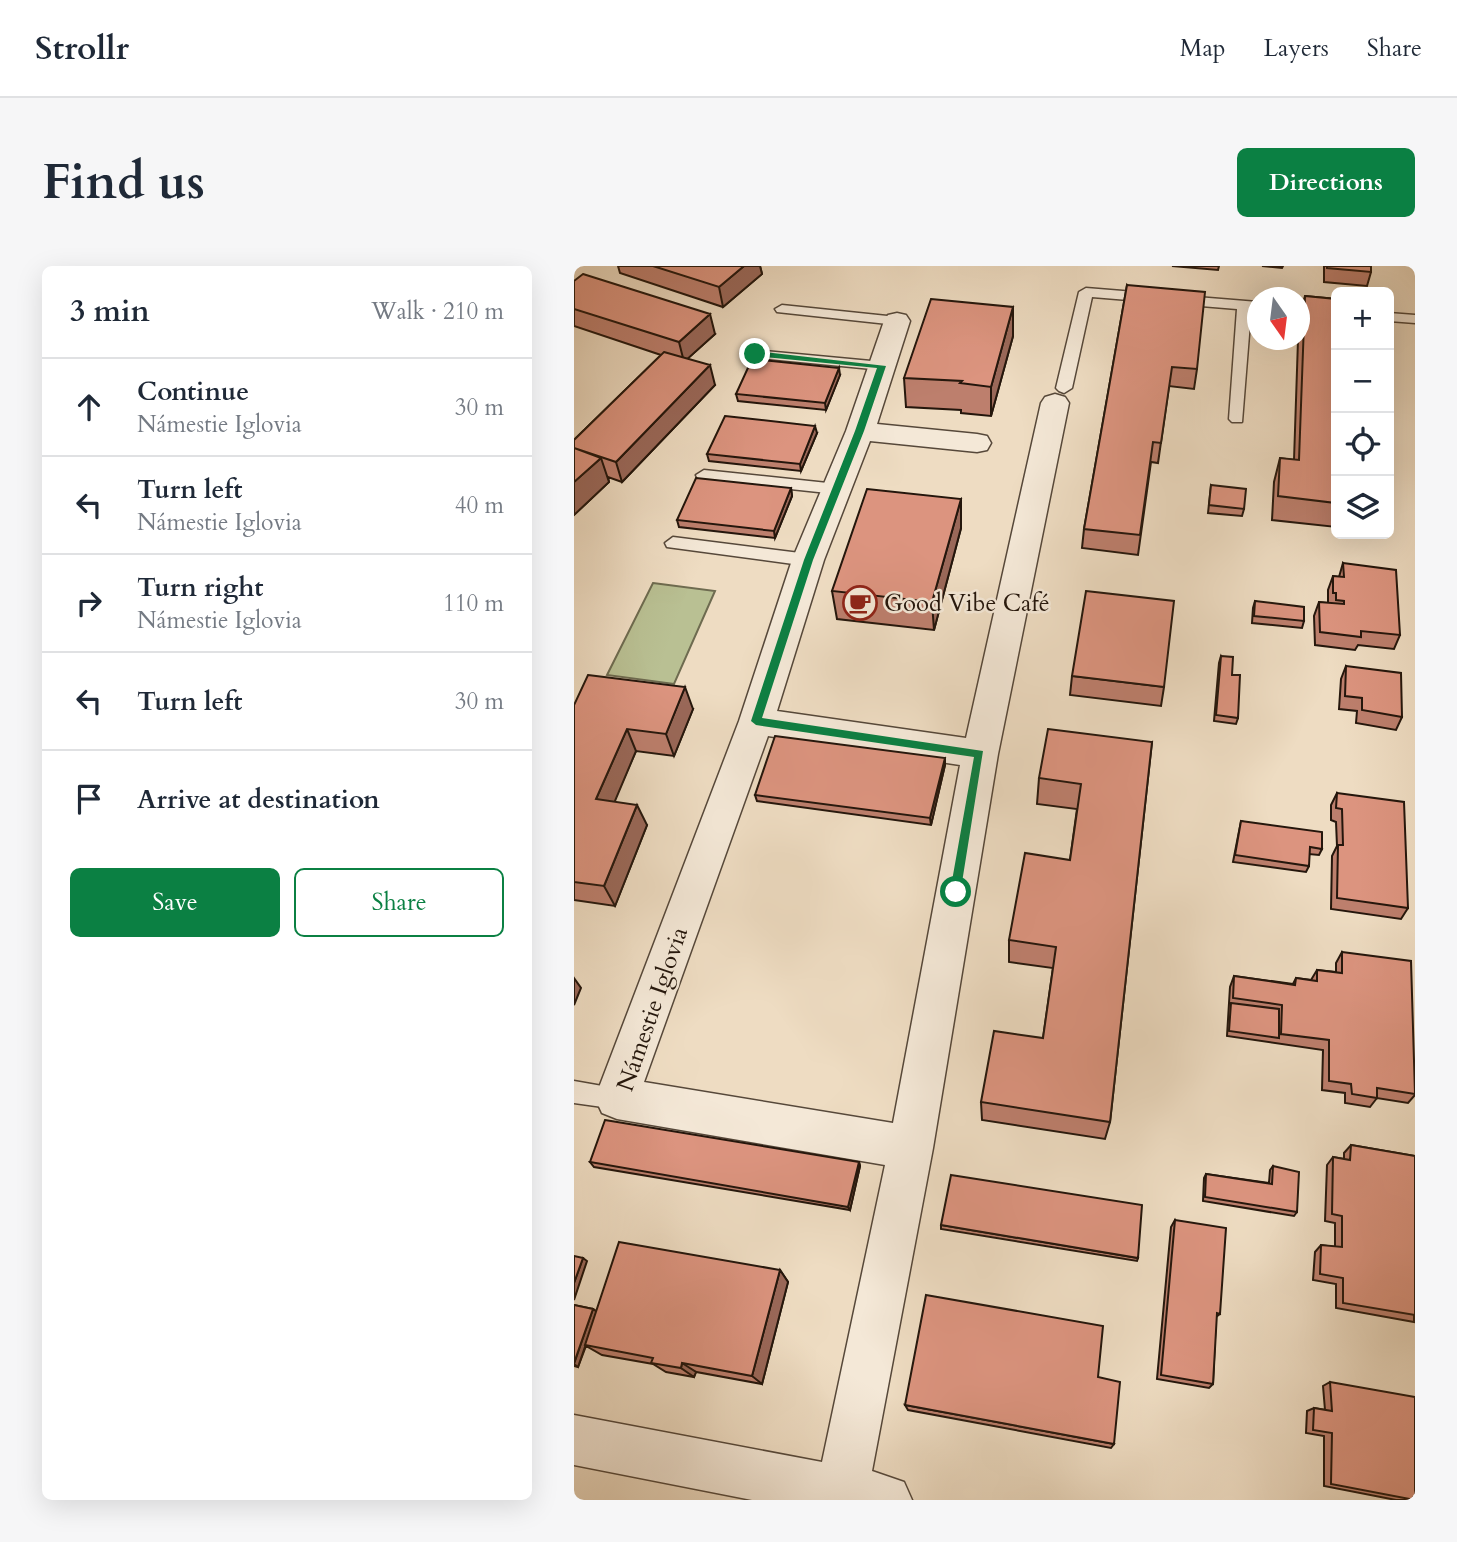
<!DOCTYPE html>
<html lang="en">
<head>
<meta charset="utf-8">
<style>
  :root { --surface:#fff; --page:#f6f6f7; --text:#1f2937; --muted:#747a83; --line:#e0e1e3; --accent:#0b8043 }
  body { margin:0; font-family:Cardo,serif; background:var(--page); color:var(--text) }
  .controls { position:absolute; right:21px; top:21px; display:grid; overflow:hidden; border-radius:10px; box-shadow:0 7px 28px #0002 }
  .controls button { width:63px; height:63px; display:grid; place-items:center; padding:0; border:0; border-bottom:2px solid var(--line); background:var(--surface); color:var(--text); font:35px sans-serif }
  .compass { position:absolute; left:673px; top:21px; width:63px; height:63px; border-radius:50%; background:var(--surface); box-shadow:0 7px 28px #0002; rotate:166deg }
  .stop { position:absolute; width:21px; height:21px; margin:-16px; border:5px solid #0b8043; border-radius:50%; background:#fff }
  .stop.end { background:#0b8043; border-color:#fff; box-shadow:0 2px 7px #0008 }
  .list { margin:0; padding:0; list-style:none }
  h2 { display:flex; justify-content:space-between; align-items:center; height:91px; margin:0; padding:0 28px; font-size:30px }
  h2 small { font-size:23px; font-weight:400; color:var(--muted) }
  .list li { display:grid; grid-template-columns:46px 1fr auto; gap:21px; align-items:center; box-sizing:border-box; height:98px; padding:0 28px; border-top:2px solid var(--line) }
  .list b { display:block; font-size:26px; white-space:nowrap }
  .list p { margin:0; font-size:23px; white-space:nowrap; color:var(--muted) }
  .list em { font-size:23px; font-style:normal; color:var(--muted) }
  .actions { display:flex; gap:14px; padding:21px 28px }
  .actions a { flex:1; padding:16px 0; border:2px solid var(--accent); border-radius:10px; text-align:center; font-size:24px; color:var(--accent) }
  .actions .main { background:var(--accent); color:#fff }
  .icon { flex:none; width:38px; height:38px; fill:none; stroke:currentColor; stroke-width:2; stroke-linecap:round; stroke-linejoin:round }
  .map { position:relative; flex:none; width:841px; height:1234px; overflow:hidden; border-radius:10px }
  header { display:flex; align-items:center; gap:42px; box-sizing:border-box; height:98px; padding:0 35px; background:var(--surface); border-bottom:2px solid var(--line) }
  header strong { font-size:33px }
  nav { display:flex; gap:38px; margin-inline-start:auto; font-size:24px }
  .intro { display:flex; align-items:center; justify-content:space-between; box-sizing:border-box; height:168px; padding:0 42px }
  h1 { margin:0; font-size:49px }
  .button { padding:18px 32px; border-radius:10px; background:var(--accent); color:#fff; font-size:24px; font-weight:700 }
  main { display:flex; gap:42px; padding:0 42px }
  aside { flex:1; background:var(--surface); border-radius:10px; box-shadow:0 7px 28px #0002 }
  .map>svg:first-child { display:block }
  .green { fill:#b9c093; stroke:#6e6b50; stroke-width:2 }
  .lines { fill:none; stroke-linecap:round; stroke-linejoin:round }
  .service-casing { stroke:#56483a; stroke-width:3 }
  .minor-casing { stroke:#56483a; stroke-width:3 }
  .service { fill:#f4e8d7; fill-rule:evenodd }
  .minor { fill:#f4e8d7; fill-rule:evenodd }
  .wall { fill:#bd7f6d; stroke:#24160c; stroke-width:2 }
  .shaded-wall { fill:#9a6859; stroke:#24160c; stroke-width:2 }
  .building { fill:#dc947f; stroke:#24160c; stroke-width:2 }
  .route { fill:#0b8043 }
  .labels { text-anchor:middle; stroke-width:5; stroke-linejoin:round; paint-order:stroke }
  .poi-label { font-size:24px; fill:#24160c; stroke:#f4e8d7; text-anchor:start }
  .street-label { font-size:24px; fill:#24160c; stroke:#f4e8d7 }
</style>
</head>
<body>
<header>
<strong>Strollr</strong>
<nav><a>Map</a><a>Layers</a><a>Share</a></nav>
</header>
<div class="intro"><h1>Find us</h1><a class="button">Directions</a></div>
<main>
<aside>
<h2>3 min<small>Walk · 210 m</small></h2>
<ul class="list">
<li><svg class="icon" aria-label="ahead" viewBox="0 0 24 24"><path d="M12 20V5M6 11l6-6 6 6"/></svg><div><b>Continue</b><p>Námestie Iglovia</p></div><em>30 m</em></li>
<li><svg class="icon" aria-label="left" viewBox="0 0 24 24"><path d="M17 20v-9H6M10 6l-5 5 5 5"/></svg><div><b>Turn left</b><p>Námestie Iglovia</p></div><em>40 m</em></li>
<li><svg class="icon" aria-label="right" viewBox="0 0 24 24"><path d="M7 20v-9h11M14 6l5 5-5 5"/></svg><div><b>Turn right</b><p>Námestie Iglovia</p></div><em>110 m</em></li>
<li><svg class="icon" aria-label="left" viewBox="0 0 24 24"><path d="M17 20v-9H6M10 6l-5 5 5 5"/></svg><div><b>Turn left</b></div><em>30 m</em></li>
<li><svg class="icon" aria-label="arrive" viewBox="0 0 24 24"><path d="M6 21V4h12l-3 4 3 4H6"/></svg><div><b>Arrive at destination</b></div></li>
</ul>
<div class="actions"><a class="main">Save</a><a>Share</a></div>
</aside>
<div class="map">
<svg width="841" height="1234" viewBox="0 0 841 1234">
  <rect width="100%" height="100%" fill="#eedcc2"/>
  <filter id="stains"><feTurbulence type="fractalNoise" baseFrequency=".00286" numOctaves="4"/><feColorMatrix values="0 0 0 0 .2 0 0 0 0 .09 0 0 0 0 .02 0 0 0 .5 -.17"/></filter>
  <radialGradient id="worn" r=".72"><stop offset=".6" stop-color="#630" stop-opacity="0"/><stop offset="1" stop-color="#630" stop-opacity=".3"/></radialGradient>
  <path class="green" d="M79 317 141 325 100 418 33 409Z"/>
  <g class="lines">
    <g class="service-casing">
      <path id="service" d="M512 22 684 36V44H677L668 156H658L655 153 663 43 518 31 498 122 490 127 485 125 482 122 505 26Z
        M208 39 323 51 330 55 323 59 203 46 201 43Z
        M726 39 762 42V50L726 47Z
        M815 47 841 49V57L815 55Z
        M181 84 308 96 315 100 308 104 176 91 174 88Z
        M130 204 263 218 271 223 263 228 124 213 122 209Z
        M99 271 234 288 243 294 234 300 93 281 91 277Z
        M0 815 51 824 55 832 51 840 43 843 0 837Z"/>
    </g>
    <g class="minor-casing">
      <path id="minor" d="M323 47 332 49 336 55 303 158 403 168 413 170 417 177 413 184 403 186 296 175 250 294 203 445 392 472 467 137 471 131 481 128 491 131 495 137 424 488 359 882 298 1205 330 1216 338 1234H178L0 1199V1149L248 1196 311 899 43 853 28 847 21 832 165 455 218 294 272 165 310 55 314 49ZM194 470 386 499 319 857 70 816Z"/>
    </g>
    <use href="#service" class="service"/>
    <use href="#minor" class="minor"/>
  </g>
  <path class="wall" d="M44 0H186L188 8 149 41 46 7Z
    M598 0H645L644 4Z
    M688 0H709L708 2Z
    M750 0H797V6L793 20 750 16Z
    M0 15 141 68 113 93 141 119 48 216 34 211 35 216 0 249V174L87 89 0 60Z
    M553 19 623 103 620 123 595 120 584 197 577 196 564 289 508 282 510 263Z
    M731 30 762 33V261L698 254 700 216 706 192 720 194 724 74H725V52Z
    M439 41V70L417 150 387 147V144L332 141 330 112Z
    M266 109 252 144 164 135 162 128Z
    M243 167 227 205 135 195 133 188Z
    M637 219 670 243 668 250 634 247Z
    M217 222 218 230 201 272 105 261 103 254Z
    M387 233V262L360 364 263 353 258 325Z
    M769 297 826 369 820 383 784 379 781 384 741 379 740 350 745 336 754 337V324L759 310 765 311Z
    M681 335 730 355 728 362 678 357 679 342Z
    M647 390 658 409 664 452 662 458 640 455 645 397Z
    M772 400 828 451 822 464 782 457 783 445 765 443 767 413Z
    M498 410 590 421 587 440 496 429Z
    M0 439 119 443 100 490 62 485 40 535 73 559 41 640 0 634Z
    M578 476 536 856 531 873 408 854 407 836 469 772 479 702 435 696V674L496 594 503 543 463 538 465 512Z
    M371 492V499L357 559 183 535 181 529Z
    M763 527 834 642 827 653 757 643 758 590 763 580 762 556 757 554V539Z
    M667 555 748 583 745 589 735 588V600L732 606 659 596Z
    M768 686 841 806V829L834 837 803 832 796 841 771 837V827L748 824 749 784 653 770 656 721 660 710 719 718 722 712 737 714 743 704 762 706V697Z
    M777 879 841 890 840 1056 762 1042V1018L739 1014 741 986 747 979 761 981V957L751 955 753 899 759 891 770 893V887Z
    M16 896H285L286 900 276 944 20 901Z
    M699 900 723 946 720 950 629 935 630 912 632 908 695 917 696 904Z
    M601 954 646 1048 642 1051 639 1118 635 1122 583 1113 597 961Z
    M367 959 564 992 563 995 367 963Z
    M206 1004 214 1016 188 1118 122 1106 120 1111 92 1106 79 1098 28 1089 12 1080 4 1101 0 1100V1039L19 1043 22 1045Z
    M756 1116 841 1234H822L750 1220V1170L732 1167 733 1145 740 1142 751 1144 749 1120Z
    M331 1139 540 1178 537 1182 334 1144Z"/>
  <path class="shaded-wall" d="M170 0H186L188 8 149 41 145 21Z
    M439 41V70L417 150V121Z
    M136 48 141 68 110 96 105 76Z
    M136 99 141 119 48 216 42 196Z
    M265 102 266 109 252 144 251 137Z
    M241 160 243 167 227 205 226 198Z
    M27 192 35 216 0 249V216Z
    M217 222 218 230 201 272 200 265Z
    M387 233V262L360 364 358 336Z
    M111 421 119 443 100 490 92 468Z
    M53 463 62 485 33 554 22 533Z
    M371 492V499L357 559 356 552Z
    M63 539 73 559 41 640 30 620Z
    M0 712 7 722 0 739Z
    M285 896 286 900 276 944 274 941Z
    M9 992 13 995 0 1034V1017Z
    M206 1004 214 1016 188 1118 178 1110Z
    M19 1043 23 1046 4 1101 0 1098Z
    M108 1097 122 1106 120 1111 107 1102Z"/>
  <path class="building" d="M79 0H170L145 21Z
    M753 0H797V6L753 2Z
    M9 8 136 48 105 76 0 43V15Z
    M553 19 631 26 623 103 598 101 587 177 579 176 566 269 510 263Z
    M731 30 762 33V237L704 230 706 192 725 194Z
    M357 33 439 41 417 121 386 117 388 115 330 112Z
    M90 86 136 99 42 196 0 182V174Z
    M178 93 265 102 251 137 162 128Z
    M151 150 241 160 226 198 133 188Z
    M0 182 27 192 0 216Z
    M122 212 217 222 200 265 103 254Z
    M637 219 672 223 670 243 635 239Z
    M293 223 387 233 358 336 258 325Z
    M769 297 822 304 826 369 787 365V371L746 366 745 336 770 338V335L762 334V327H759V310L770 311Z
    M512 325 600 335 590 421 498 410Z
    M681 335 730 341V355L680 350Z
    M647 390 659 391 658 409H666L664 452 642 449Z
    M772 400 827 407 828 451 788 444V432L771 430Z
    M14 409 111 421 92 468 53 463 22 533 63 539 30 620 0 616V439Z
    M474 463 578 476 536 856 407 836 420 765 469 772 482 681 435 674 451 587 496 594 507 518 465 512Z
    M201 470 371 492 356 552 181 529Z
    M763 527 830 536 834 642 763 632 764 579H769L768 543 762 542Z
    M667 555 748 566V583L736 581 735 600 661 589Z
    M768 686 837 695 841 828 803 822V832L778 828 777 818 755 815V774L707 768 708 739 659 732 660 710 721 719 722 712 743 715V704L768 707Z
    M657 737 705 743V772L655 765Z
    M31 854 285 896 274 941 16 896Z
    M777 879 841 890V1049L769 1037V1012L746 1008 747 979 768 981V950L758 948 759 891 776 894Z
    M699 900 725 906 723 946 631 931 632 908 698 918Z
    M377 909 568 939 564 992 367 959Z
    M601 954 652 962 646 1048 643 1047 639 1118 587 1109Z
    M45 976 206 1004 178 1110 108 1097 107 1102 77 1097 79 1092 11 1079Z
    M0 990 9 992 0 1017Z
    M352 1029 529 1060 524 1111 546 1116 540 1178 331 1139Z
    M0 1039 19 1043 0 1097Z
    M756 1116 841 1131V1234L757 1218 758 1167 739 1164 740 1142 758 1145Z"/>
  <path class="route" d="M181 85 312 100 290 165 239 294 188 452 409 485 386 629 382 630 376 626 400 491 182 459 177 455 230 294 281 165 303 102 179 90Z"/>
  <defs>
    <g id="cafe-ring" transform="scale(1.75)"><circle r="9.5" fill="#f4e8d7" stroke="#8f2418" stroke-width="1.5"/><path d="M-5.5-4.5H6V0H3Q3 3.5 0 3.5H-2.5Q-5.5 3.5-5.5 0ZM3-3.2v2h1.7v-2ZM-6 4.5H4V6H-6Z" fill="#8f2418"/></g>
  </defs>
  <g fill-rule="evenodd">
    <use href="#cafe-ring" x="286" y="337"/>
  </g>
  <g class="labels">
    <g class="poi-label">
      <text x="310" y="345">Good Vibe Café</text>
    </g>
    <g class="street-label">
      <text transform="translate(78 743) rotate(-71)" y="8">Námestie Iglovia</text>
    </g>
  </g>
  <rect width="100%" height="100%" filter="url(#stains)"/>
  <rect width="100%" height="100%" fill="url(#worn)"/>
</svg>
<div class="controls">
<button>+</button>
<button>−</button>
<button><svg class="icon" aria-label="locate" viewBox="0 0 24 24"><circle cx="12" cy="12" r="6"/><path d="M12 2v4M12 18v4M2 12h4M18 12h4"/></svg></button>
<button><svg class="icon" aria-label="layers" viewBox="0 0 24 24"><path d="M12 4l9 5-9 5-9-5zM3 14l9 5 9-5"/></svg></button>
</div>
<svg class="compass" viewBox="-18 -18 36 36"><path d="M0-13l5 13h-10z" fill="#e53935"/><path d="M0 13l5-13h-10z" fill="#747a83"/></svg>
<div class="stop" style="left:382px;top:626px"></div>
<div class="stop end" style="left:181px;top:88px"></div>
</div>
</main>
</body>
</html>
